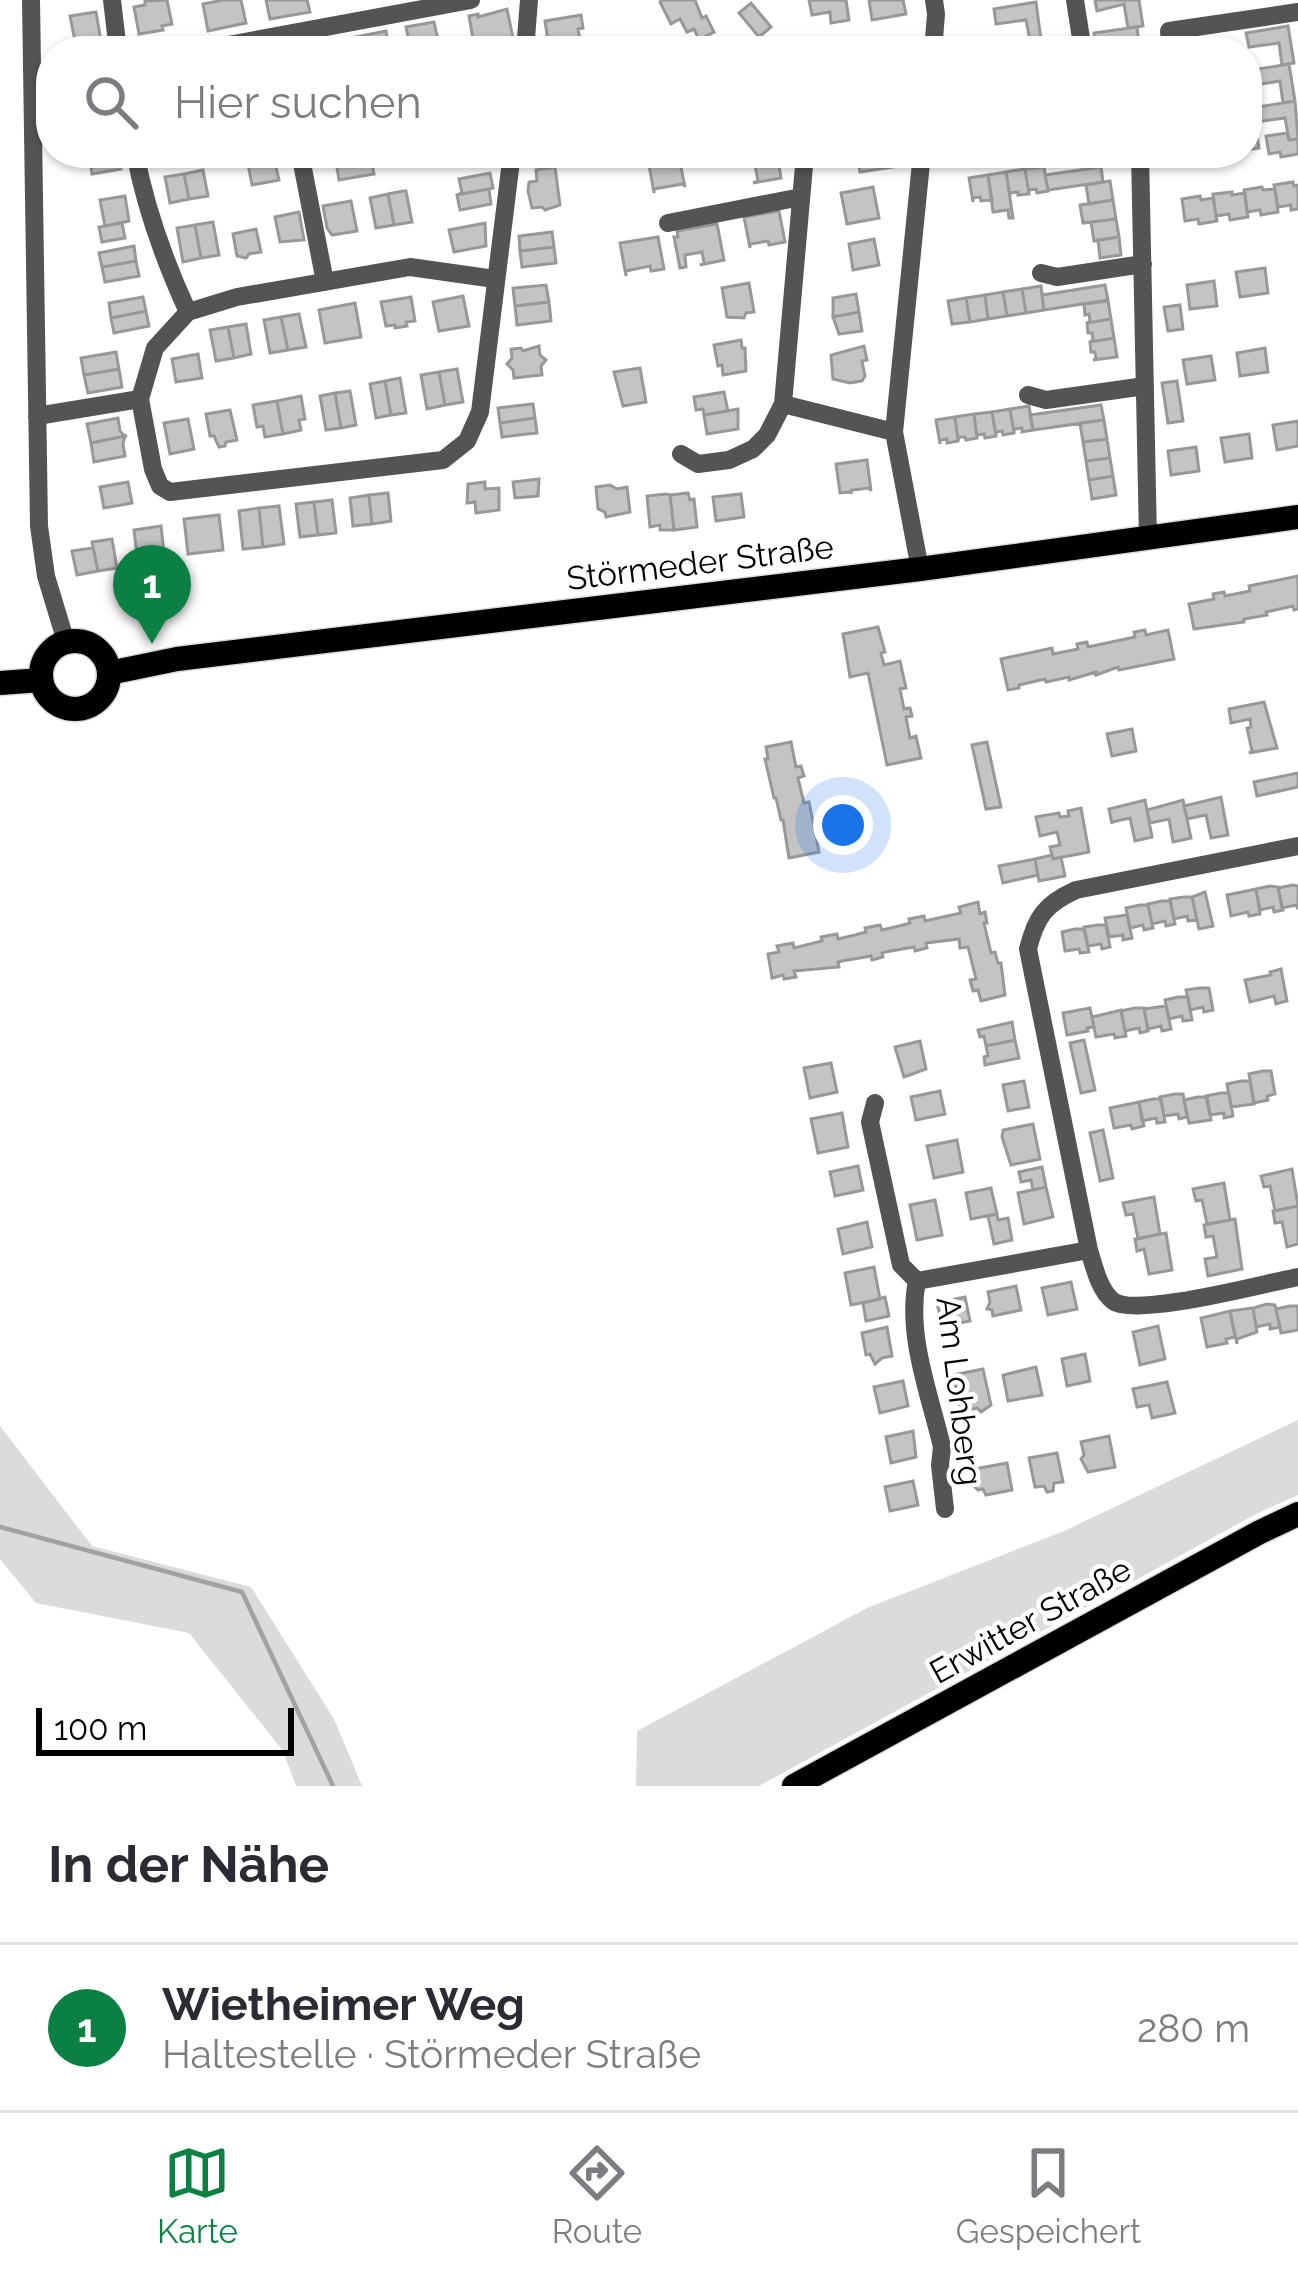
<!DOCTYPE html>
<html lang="de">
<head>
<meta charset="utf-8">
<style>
  :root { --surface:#fff; --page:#f2f2f3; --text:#2b2b33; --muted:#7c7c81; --line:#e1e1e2; --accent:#0b8043 }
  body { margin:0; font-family:Raleway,sans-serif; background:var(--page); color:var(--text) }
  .scale { position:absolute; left:36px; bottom:30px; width:258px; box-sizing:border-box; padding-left:12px; border:6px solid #000; border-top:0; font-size:33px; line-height:42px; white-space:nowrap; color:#000; -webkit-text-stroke:9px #fff; paint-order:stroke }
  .you { position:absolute; left:843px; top:825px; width:42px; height:42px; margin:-30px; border:9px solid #fff; border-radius:50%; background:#1a73e8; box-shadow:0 0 0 18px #1a73e833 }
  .badge { display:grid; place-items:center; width:78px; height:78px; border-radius:50%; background:var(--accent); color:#fff; font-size:39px; font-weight:700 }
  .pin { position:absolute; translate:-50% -99px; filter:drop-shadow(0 3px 6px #0008) }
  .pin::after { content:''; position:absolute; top:63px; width:42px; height:36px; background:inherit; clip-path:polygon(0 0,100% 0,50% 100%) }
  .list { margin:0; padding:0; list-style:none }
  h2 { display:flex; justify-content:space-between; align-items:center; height:156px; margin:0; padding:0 48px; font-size:51px }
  h2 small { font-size:39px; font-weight:400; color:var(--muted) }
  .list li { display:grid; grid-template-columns:78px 1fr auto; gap:36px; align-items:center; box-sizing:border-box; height:168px; padding:0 48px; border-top:3px solid var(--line) }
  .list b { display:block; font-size:45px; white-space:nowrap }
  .list p { margin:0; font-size:39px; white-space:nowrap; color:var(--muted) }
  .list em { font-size:39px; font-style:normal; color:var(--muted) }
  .icon { flex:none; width:66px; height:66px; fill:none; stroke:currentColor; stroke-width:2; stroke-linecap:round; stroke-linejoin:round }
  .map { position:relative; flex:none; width:1298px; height:1786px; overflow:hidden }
  .search { position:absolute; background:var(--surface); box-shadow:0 3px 9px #0004; left:36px; right:36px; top:36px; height:132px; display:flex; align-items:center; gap:30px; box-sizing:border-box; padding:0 42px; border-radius:48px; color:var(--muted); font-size:45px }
  .sheet { height:324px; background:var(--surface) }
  nav { display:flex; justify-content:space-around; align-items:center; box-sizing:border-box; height:168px; border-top:3px solid var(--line); background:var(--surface); font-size:33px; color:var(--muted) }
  nav a { display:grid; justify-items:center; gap:6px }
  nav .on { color:var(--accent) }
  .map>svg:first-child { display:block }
  .green { fill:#dbdbdb }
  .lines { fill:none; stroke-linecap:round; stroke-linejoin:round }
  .stream { stroke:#a2a2a2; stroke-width:4.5 }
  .building { fill:#c4c4c4; stroke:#989898; stroke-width:3 }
  .major-casing { stroke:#dbdbdb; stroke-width:27 }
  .minor { stroke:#545454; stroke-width:18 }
  .major { stroke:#000; stroke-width:24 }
  .labels { text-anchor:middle; stroke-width:9; stroke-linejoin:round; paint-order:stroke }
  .street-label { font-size:33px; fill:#000; stroke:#fff }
</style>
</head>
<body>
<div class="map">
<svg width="1298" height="1786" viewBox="0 0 1298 1786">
  <rect width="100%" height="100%" fill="#fff"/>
  <path class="green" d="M1298 1420V1495L1258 1513 759 1786H636L637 1731 867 1608 1064 1531Z
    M0 1426 92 1546 251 1587 334 1719 362 1786H296L283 1751 189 1633 36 1603 0 1559Z"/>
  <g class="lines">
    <path class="stream" d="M0 1527 242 1592 333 1786"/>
  </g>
  <path class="building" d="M167 0 172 24 162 26 163 30 139 34 134 7 145 5V1Z
    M223 0H241L246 23 208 31 203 4Z
    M266 0H307L310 12 270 19Z
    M662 0H695L702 18 706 16 714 32 699 40 694 29 687 32 680 19 671 24 660 2Z
    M809 0H846L849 20 831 23 830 12 812 15Z
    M869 0H903L906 14 872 20Z
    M1095 0H1139L1143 26 1128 28 1124 4 1097 11Z
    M1036 2 1041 40 1030 41 1026 20 996 24 994 9Z
    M751 3 771 27 759 37 739 13Z
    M507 9 513 38 474 45 469 16 478 14V17Z
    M96 12 101 41 76 46 70 16Z
    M581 15 583 28 578 29 581 46 546 51 544 41H548L545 21Z
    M434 22 440 50 411 51 406 27Z
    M1288 26 1294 63 1282 65 1279 43 1249 47 1246 33Z
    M1137 27 1140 51H1129L1128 44 1097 48 1094 33Z
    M386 31 389 51H359L356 37Z
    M1048 38 1049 51H1007L1006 45Z
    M1289 64 1295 101 1283 103 1280 81 1249 86 1247 71Z
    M1295 101 1298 139 1289 140 1285 118 1255 122 1252 108Z
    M1252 106 1259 148 1247 150V107Z
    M1287 133 1289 140 1298 139V154L1281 157 1280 152 1269 154 1266 136Z
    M118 153 121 169 92 174 89 154Z
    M349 153H370L374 174 339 180 335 155Z
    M678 153 685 187 683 184 654 189V193L647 154Z
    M748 153H777L781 178 753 183 758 181 754 160 749 161Z
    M857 153H891L893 167 860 172Z
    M274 158 279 180 252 185 248 164Z
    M555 167 560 205 545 210 542 207 532 208 528 191 529 182 537 181 536 170Z
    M1044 167 1048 191 1037 193 1036 189 1029 190V194L1025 169Z
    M1101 167 1103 182 1048 190 1045 175Z
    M1025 169 1029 194 1018 195V192L1010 193V197L1006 172Z
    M203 170 208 196 189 199 184 174Z
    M1006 172 1013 218H1009L1008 210 993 212 988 175Z
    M490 173 493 188 457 195 462 193 459 179Z
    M184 174 189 199 170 203 165 177Z
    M988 175 992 200 981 201 980 197 973 198V202L969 178Z
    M1110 181 1113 200 1089 204 1086 185Z
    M1293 182 1294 186 1298 185V209L1291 210V205L1278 207 1274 185Z
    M873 187 879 218 847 224 841 193Z
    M1262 187 1263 190 1275 189 1278 212 1261 215 1260 210 1247 212 1244 190Z
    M493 188 489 189 491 204 460 210 457 195Z
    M403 191H406L412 222 394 225 388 194Z
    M1232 192V195L1245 193 1248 217 1230 220 1229 214 1216 216 1213 194Z
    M388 194 394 225 376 228 370 198Z
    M125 196 129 221 105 226 100 200Z
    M1200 196 1201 200 1213 198 1217 221 1199 224 1198 219 1185 221 1182 199Z
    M1113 200 1116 219 1083 223 1080 205Z
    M351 201 357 231 332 235 327 228 323 206Z
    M779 211 785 242 769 245 768 241 750 244V248L744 217Z
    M299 212 304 240 280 242 275 217Z
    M1116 219 1119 237 1094 241 1091 222Z
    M213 222 219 255 201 258 195 225Z
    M122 223 125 238 102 242 99 227Z
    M485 223 486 246 454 252 449 230Z
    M717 224 724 260 700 265 704 263 702 252 685 255 686 267 680 268 674 237H678L677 231Z
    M195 225 201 258 183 262 177 228Z
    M256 229 261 252 249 254 246 258 237 256 233 234Z
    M552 232 554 247 520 251 519 236Z
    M658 237 664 269 651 271 650 266 626 271V276L620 243Z
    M1119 237 1121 255 1100 258 1098 240Z
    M874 239 879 265 853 270 849 244Z
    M134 246 136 261 102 267 99 253Z
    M554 247 556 263 522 267 520 251Z
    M136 261 139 276 105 282 102 267Z
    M1265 268 1268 293 1240 297 1236 272Z
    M1214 281 1217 306 1190 309 1187 285Z
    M749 283 754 312 746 313 744 318 727 317 722 288Z
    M546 285 549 302 515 306 513 288Z
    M1105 285 1108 300 1044 310 1042 295Z
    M1041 286 1044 310 1026 313 1022 289Z
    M1022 289 1026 313 1007 316 1003 292Z
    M1003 292 1007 316 988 319 985 295Z
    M856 294 859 312 833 317V298Z
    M985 295 988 319 970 322 966 298Z
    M463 296 469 326 439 331 433 302Z
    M143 297 146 311 111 318 109 303Z
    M411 297 415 321 406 322 407 326 395 328V325L386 326 381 302Z
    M966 298 970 322 952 324 948 301Z
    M1108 301 1111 319 1087 323 1090 321 1089 314 1085 315 1084 304Z
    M549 302 551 321 517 325 515 306Z
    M355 303 361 337 325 343 319 310Z
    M1180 305 1183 329 1168 331 1164 307Z
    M146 311 149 326 114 333 111 318Z
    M859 312 862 331 839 334 833 317Z
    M299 314 306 347 288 350 281 317Z
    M281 317 288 350 270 353 264 320Z
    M1111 319 1114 338 1090 342 1093 340 1092 333H1088L1087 323Z
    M246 324 251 354 234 358 228 327Z
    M228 327 234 358 216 361 210 330Z
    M1114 338 1117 357 1093 360 1096 359 1095 352H1091L1090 342Z
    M741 340 742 348H745L746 371 723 375 722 365 718 366 714 345Z
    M539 346 540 355 546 360 541 366 542 375 514 378 513 370 507 364 512 358 511 349 521 348 523 351Z
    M864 346 867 360 862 361 865 376 862 381 850 383 833 379 831 355Z
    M1265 348 1268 372 1240 376 1237 353Z
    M116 352 119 369 84 375 81 358Z
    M198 354 202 378 176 382 172 359Z
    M1211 356 1215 380 1187 384 1183 360Z
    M640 368 646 402 623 406 614 372Z
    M119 369 122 387 88 393 84 375Z
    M457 369 463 402 445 405 439 372Z
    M439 372 445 405 427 409 421 375Z
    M400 378 406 413 391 415 385 381Z
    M385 381 391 415 376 418 370 384Z
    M1177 381 1183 421 1168 423 1162 383Z
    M350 391 356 425 341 428 335 393Z
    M724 392 728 411 704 415 703 409 696 410 694 397Z
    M335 393 341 428 326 430 320 396Z
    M301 396 305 419 299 420 301 430 283 434 277 401Z
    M277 401 283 434 265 437 263 426 257 427 253 405Z
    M533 404 535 418 500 423 498 408Z
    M1101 405 1104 420 1033 430 1030 415Z
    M1029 406 1033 430 1022 432V428L1014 429V433L1010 409Z
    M738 409V429L707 434 704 415Z
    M1010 409 1014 433 1003 435 1002 431 996 432V436L992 412Z
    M230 410 237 440 226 442 225 446 219 447 214 436H210L206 414Z
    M992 412 996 436 985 438 984 434 977 435V438L974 414Z
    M974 414 977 438 966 440 965 437H959L958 441 955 417Z
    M955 417 958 441 947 443V439L940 440V444L936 420Z
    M118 418 120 431 125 436 91 443 87 424Z
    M535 418 537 433 502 437 500 423Z
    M188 419 194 449 170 454 164 423Z
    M1104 420 1107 439 1083 442 1080 423Z
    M1298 421V446L1277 450 1273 425Z
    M1249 434 1252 458 1225 462 1221 438Z
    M125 436 123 444 125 456 94 462 91 443Z
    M1107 439 1110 458 1086 461 1083 442Z
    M1196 447 1199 471 1171 475 1168 451Z
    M1110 458 1113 476 1089 480 1086 461Z
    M867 460 871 491 869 488 852 490 851 494V492L840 493 836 464Z
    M1113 476 1116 495 1092 499 1089 480Z
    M539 479 538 496 515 498 513 482Z
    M128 482 132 503 104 508 100 487Z
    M485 482V489L499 488V510L476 513 475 502 467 503 468 484Z
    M610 485 617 489 627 487 630 512 606 517 605 512 598 509 596 487Z
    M388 493 391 521 372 524 369 495Z
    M688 493 690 500 694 499 697 527 674 530 670 495Z
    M666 494 670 495 674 530H660V525L650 527 647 496Z
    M741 494 744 517 716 521 713 497Z
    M369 495 372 524 353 526 350 498Z
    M332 500 336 533 318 535 314 502Z
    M314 502 318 535 300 537 296 504Z
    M279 506 284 544 263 547 259 508Z
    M259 508 263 547 243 549 239 511Z
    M219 515 223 550 188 554 184 519Z
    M161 526 164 553 137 556 134 530Z
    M112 539 117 568 98 571 92 542Z
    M93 548 98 571 77 575 72 551Z
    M1298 576V609L1294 610 1293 606 1266 612 1267 615 1244 619V622L1194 629 1189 604 1214 599 1213 594 1224 592 1225 596 1250 591 1249 586Z
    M878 627 885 652 881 653 884 665 900 661 906 688 900 689 904 709 910 708 912 716 906 717 910 738 916 736 921 758 887 765 868 673 850 677 843 634Z
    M1145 630 1146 635 1168 630 1174 659 1119 670 1118 667 1096 675V672L1069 680V677L1046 682 1045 679 1019 685V688L1008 690 1001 659 1052 648 1053 654 1078 649 1077 644 1087 642 1088 647 1135 637 1134 632Z
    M1264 702 1277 748 1249 753 1252 751 1247 728 1251 727 1250 719 1231 723 1229 709Z
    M1132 729 1136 751 1112 756 1107 734Z
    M791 742 796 767 801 766 804 776 798 778 804 803 809 802 819 852 789 858 783 820H781L776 798H774L765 759H768L766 747Z
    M987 742 1001 807 986 809 972 745Z
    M1298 773V787L1257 796 1254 782Z
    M1221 797 1228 835 1211 838 1206 815 1187 819 1184 806Z
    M1145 800 1152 837 1135 841 1130 818 1112 822V824L1109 809Z
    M1183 800 1191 838 1173 842 1169 819 1150 823 1147 810Z
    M1081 808 1089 852 1053 859 1050 847 1060 845 1057 832 1040 836 1036 817 1059 813 1060 817 1069 816 1068 811Z
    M1052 855 1053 859 1061 857 1065 876 1039 881 1035 859Z
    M1035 859 1038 875 1003 883 999 866Z
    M1293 885 1298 886V909L1296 905 1282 908 1278 888Z
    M1270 886 1278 887 1283 910 1274 912 1273 907 1260 910 1256 889Z
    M1256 889 1260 914 1249 916 1248 912 1231 916 1227 895Z
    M1205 892 1213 926 1199 929 1192 897Z
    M1184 897H1192L1197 920 1188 921 1187 916 1174 919 1170 899Z
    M1162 901H1170L1175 924 1166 926 1165 921 1152 924 1148 904Z
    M978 902 980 914 985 912 987 923H984L991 953 995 952 998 963H1001L1005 995 981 1001 978 990 973 991 970 980 976 979 968 947 960 948 959 939 926 943 927 948 915 951 914 947 885 952 882 953 883 957 872 960 871 956 842 961 838 962 839 967 794 971 796 977 784 979 783 975 772 978 768 954 779 952 777 946 793 943 794 948 822 941 821 937 837 934 838 939 855 935 866 932 865 928 880 925 882 930 899 926 910 923 909 919 924 916 925 921 961 913 959 907Z
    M1140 905H1148L1153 928 1144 930 1143 925 1130 928 1126 908Z
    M1127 915 1132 938 1123 940V935L1109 937 1105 918Z
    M1098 925H1106L1110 947 1102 949 1101 944 1088 946 1084 927Z
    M1075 929H1084L1089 952 1080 953 1079 949 1065 951 1062 932Z
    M1281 969 1287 1001 1276 1004 1274 996 1250 1002 1245 980 1271 975 1270 972Z
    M1199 988H1209L1213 1010 1204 1012 1203 1007 1190 1010 1186 990Z
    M1178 997H1188L1192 1020 1183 1021 1182 1016 1169 1019 1165 1000Z
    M1166 1006 1171 1029 1162 1031 1161 1026 1148 1029 1144 1009Z
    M1090 1008 1094 1027 1087 1028 1088 1031 1067 1035 1063 1013Z
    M1135 1008H1144L1148 1031 1140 1033 1139 1028 1125 1031 1121 1011Z
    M1121 1010 1126 1036 1115 1038 1114 1034 1096 1037 1092 1017Z
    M1012 1022 1015 1040 986 1046 984 1036 980 1037 978 1030Z
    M1015 1040 1019 1058 985 1065 984 1057 988 1056 986 1046Z
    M1084 1040 1095 1090 1081 1093 1070 1043Z
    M920 1041 926 1069 904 1077 895 1047Z
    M831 1063 837 1092 810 1098 804 1068Z
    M1263 1071H1271L1275 1094 1267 1096 1268 1100 1254 1103 1249 1074Z
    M1024 1081 1029 1107 1008 1111 1003 1085Z
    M1241 1081H1250L1254 1104 1231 1107 1227 1084Z
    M940 1091 945 1114 916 1120 911 1097Z
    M1221 1093H1229L1233 1116 1224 1118V1113L1210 1115 1206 1096Z
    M1175 1094H1183L1187 1117 1179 1119 1178 1114 1164 1116 1160 1097Z
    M1198 1097H1207L1211 1120 1189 1123 1184 1100Z
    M1153 1099H1161L1165 1122 1157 1123 1156 1118 1142 1121 1139 1102Z
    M1139 1102 1144 1126 1132 1129 1131 1125 1114 1128 1110 1108Z
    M842 1113 848 1147 818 1153 811 1119Z
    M1033 1124 1040 1159 1011 1165 1002 1137 1003 1130Z
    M1103 1130 1113 1178 1100 1181 1090 1133Z
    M957 1140 963 1172 934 1178 927 1146Z
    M858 1166 863 1190 835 1196 830 1172Z
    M1042 1167 1046 1187 1033 1190 1031 1180 1021 1182 1019 1172Z
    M1292 1169 1298 1206 1275 1211 1270 1186 1264 1187 1261 1176Z
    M1224 1183 1230 1220 1207 1224 1202 1200 1196 1201 1193 1189Z
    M1046 1187 1053 1217 1024 1224 1018 1193Z
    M991 1188 997 1214 971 1219 966 1193Z
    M1154 1197 1160 1234 1138 1239 1133 1214 1126 1215 1123 1203Z
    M935 1200 942 1235 917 1240 910 1205Z
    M1298 1206V1244L1287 1247 1282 1222 1275 1223 1273 1211Z
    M997 1214 998 1220 1008 1218 1012 1240 994 1244 988 1216Z
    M1235 1219 1242 1269 1208 1276 1205 1259 1217 1257 1213 1236 1206 1237 1204 1225Z
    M867 1222 872 1247 843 1254 838 1229Z
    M1166 1233 1172 1270 1149 1274 1144 1249 1137 1251 1135 1239Z
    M874 1267 880 1299 851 1305 845 1273Z
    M1071 1282 1077 1309 1048 1315 1042 1288Z
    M1016 1286 1021 1310 993 1316 992 1310 987 1309 990 1302 988 1292Z
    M885 1297 889 1316 866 1321 863 1303Z
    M965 1297 970 1321 942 1326 937 1303Z
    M1267 1304 1275 1305 1280 1327 1270 1329V1324L1256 1327 1253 1308Z
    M1290 1306H1298V1330L1281 1333 1276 1309Z
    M1253 1308 1257 1332 1237 1339V1344L1230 1311Z
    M1230 1311 1235 1337 1226 1339 1227 1343 1207 1347 1201 1318Z
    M1158 1326 1165 1359 1140 1365 1133 1332Z
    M887 1327 892 1356 882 1358 875 1364 870 1354 866 1355 862 1333Z
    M1085 1354 1090 1381 1067 1386 1062 1359Z
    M1036 1367 1042 1395 1008 1401 1003 1375Z
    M983 1369 991 1405 981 1412 977 1408 961 1412 953 1375Z
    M903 1381 908 1406 880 1413 874 1387Z
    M1167 1382 1175 1413 1152 1418 1149 1405 1137 1407 1133 1389Z
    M913 1431 916 1457 891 1463 886 1437Z
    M1109 1436 1115 1467 1088 1472 1081 1459 1084 1455 1081 1442Z
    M1057 1453 1063 1482 1054 1483 1053 1491 1047 1492 1044 1486 1035 1487 1029 1458Z
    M1007 1463 1012 1490 986 1495 983 1489 978 1490 974 1486V1469Z
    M913 1481 918 1505 890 1511 885 1487Z"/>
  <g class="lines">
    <g class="major-casing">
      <path id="major" d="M41 675a34 34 0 1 1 68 0a34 34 0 1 1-68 0Z
        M109 673 177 659 920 569 1298 517
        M0 683 41 680
        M794 1786 1260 1532 1298 1514"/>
    </g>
    <path class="minor" d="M31 0 39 526 46 576 66 642
      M112 0 118 51
      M1075 0 1083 51
      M196 51 471 0
      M525 51 529 0
      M933 51 936 14 934 0
      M1171 51 1169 31 1298 12
      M135 153C146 210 164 260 188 312
      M300 153 325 282
      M801 153 804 166 783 404 894 432
      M1140 153 1148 539
      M668 223 801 197
      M1041 273 1057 277 1143 264
      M1028 395 1046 400 1145 386
      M140 399 155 348 188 312 237 297 410 267 495 279
      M37 416 140 399 153 469 160 486 170 492 443 460 467 441 480 412 512 153
      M681 454 698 464 729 460 753 449 767 435 783 404
      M920 569 894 432 922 153
      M1298 846 1076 890C1045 904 1036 917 1028 949L1089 1250C1094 1266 1099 1290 1113 1301 1136 1318 1265 1283 1298 1277
      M875 1103 870 1122 901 1265 917 1281 1089 1250
      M917 1281C906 1335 930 1395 942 1447L940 1465 945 1509"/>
    <use href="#major" class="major"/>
  </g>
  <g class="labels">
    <g class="street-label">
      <text transform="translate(700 562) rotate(-7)" y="12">Störmeder Straße</text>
      <text transform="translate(960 1391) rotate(83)" y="12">Am Lohberg</text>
      <text transform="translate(1030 1620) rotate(-29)" y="12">Erwitter Straße</text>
    </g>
  </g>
</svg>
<div class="scale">100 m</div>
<div class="you"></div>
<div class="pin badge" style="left:152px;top:644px">1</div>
<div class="search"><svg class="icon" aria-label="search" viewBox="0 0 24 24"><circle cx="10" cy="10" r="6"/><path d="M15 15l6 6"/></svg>Hier suchen</div>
</div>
<section class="sheet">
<h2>In der Nähe<small></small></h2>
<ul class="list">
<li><span class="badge">1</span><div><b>Wietheimer Weg</b><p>Haltestelle · Störmeder Straße</p></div><em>280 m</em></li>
</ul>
</section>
<nav>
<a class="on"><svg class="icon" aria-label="map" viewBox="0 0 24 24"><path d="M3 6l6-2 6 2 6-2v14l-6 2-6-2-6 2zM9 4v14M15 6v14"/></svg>Karte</a>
<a><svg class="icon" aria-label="directions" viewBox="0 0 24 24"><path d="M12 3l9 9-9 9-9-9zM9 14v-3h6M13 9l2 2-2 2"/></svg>Route</a>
<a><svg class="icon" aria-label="saved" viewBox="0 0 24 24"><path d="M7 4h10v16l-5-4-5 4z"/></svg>Gespeichert</a>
</nav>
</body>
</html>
